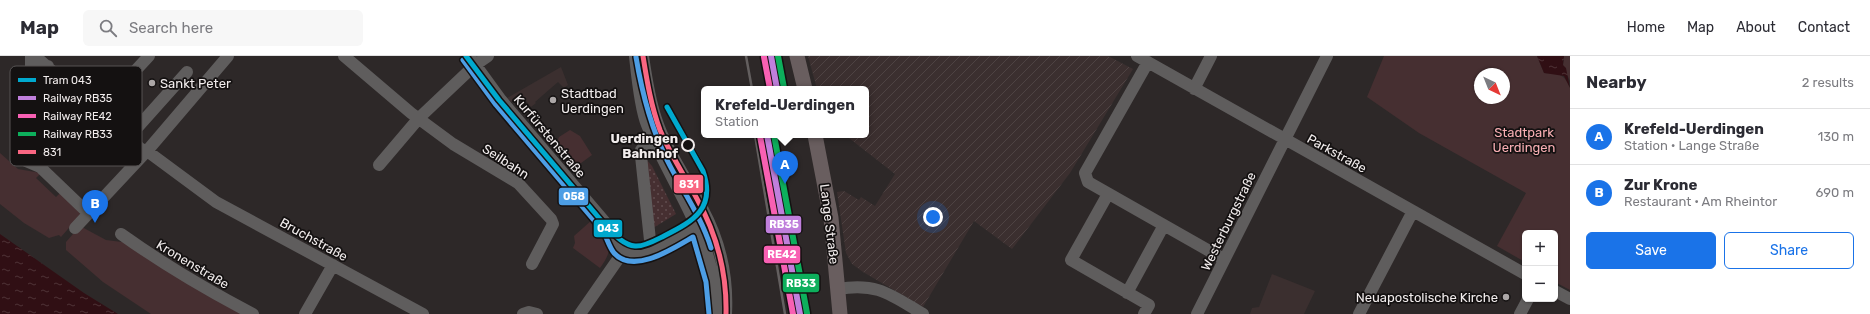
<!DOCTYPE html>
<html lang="en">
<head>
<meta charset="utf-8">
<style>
  :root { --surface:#fff; --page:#f7f7f7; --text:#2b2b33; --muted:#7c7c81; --line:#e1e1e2; --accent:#1a73e8 }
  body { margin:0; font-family:Rubik,sans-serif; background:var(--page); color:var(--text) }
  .controls { position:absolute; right:12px; bottom:12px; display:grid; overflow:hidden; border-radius:6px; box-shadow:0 1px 3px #0004 }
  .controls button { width:36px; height:36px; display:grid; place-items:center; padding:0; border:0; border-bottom:1px solid var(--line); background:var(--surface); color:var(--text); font:20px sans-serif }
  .compass { position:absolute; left:1474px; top:12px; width:36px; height:36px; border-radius:50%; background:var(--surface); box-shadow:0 1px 3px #0004; rotate:137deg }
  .you { position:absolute; left:933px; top:161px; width:14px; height:14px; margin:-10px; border:3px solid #fff; border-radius:50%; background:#1a73e8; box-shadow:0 0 0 6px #1a73e833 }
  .badge { display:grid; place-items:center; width:26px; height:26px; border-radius:50%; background:var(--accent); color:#fff; font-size:13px; font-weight:700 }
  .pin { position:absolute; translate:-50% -33px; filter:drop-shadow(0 1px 2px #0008) }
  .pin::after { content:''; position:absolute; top:21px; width:14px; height:12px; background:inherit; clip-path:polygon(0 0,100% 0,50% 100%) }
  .popup { position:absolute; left:701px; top:30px; width:168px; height:52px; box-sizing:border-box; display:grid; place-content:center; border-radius:6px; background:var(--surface); filter:drop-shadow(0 1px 3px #0005); font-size:13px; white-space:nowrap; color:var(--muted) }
  .popup b { font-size:15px; color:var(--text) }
  .popup::after { content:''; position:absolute; left:50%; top:100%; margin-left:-8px; border:8px solid transparent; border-top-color:var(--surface) }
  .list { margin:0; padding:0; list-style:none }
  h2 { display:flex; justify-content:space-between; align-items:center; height:52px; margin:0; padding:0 16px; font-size:17px }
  h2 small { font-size:13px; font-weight:400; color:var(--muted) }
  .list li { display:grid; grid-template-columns:26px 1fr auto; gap:12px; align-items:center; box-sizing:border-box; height:56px; padding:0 16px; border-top:1px solid var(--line) }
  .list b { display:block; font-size:15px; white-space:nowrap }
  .list p { margin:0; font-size:13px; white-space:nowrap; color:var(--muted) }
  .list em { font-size:13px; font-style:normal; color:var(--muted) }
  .actions { display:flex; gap:8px; padding:12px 16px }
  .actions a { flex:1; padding:9px 0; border:1px solid var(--accent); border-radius:6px; text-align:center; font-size:14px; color:var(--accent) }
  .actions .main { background:var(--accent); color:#fff }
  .icon { flex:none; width:22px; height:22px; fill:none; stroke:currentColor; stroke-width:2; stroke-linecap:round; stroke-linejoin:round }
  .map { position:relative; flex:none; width:1570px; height:258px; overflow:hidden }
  header { display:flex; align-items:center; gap:24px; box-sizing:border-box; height:56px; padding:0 20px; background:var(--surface); border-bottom:1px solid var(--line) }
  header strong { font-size:19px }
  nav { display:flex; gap:22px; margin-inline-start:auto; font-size:14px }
  .search { width:280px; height:36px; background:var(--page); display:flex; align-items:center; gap:10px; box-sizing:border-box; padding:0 14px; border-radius:6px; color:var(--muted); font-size:15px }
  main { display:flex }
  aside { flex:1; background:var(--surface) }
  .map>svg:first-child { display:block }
  .built { fill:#3b2f2f }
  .industrial { fill:url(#industrial-furrows) }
  .grass { fill:url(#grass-dots) }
  .green { fill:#462f31; fill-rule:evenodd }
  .water { fill:url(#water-ripples) }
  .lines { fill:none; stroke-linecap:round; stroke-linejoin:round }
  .minor { stroke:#5f5d5d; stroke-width:12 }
  .major { stroke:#695e5f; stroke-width:15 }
  .tram { stroke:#635f5f; stroke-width:1 }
  .rail { stroke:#635f5f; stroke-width:2.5 }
  .bus-1-casing { stroke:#141111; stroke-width:8 }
  .bus-2-casing { stroke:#141111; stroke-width:8 }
  .bus-1 { stroke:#fa6682; stroke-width:5 }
  .bus-2 { stroke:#4d9ee5; stroke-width:5 }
  .rail-1-casing { stroke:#141111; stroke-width:9 }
  .rail-2-casing { stroke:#141111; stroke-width:9 }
  .rail-3-casing { stroke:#141111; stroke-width:9 }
  .rail-1 { stroke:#c07fdc; stroke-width:6 }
  .rail-2 { stroke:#f860b3; stroke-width:6 }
  .rail-3 { stroke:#0daf5c; stroke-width:6 }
  .tram-1-casing { stroke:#141111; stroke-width:8 }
  .tram-1 { stroke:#00a9ce; stroke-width:5 }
  .poi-dot { fill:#aca7a7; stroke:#141111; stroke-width:1.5 }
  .stop-dot { fill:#141111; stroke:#f1ecec; stroke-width:2 }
  .labels { text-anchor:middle; stroke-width:3.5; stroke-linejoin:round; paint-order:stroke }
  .poi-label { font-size:13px; fill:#f1ecec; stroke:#141111; text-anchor:start }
  .park-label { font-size:13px; fill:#f8aeb3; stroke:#141111 }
  .street-label { font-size:13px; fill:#f1ecec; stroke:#141111 }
  .stop-label { font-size:13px; font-weight:bold; fill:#f1ecec; stroke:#141111; text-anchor:end }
  .key { fill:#141111; stroke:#565353; stroke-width:1 }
  .key-label { font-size:11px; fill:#f1ecec }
  .line-badge { stroke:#141111; stroke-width:1.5 }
  .badge-label { font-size:11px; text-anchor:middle; font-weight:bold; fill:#fff }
</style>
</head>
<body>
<header>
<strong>Map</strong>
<div class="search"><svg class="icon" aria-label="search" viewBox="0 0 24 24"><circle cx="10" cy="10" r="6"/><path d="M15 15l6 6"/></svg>Search here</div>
<nav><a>Home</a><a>Map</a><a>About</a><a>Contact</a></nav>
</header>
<main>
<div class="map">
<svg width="1570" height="258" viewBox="0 0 1570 258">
  <defs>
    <pattern id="industrial-furrows" width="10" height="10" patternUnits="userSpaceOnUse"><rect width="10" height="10" fill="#3b2f2f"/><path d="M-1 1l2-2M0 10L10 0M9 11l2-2" fill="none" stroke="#4e4343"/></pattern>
    <pattern id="grass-dots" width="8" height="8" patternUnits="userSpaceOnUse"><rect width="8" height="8" fill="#462f31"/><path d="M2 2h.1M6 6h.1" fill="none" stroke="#614d4f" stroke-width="1.8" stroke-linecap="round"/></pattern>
    <pattern id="water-ripples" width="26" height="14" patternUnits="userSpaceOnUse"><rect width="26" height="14" fill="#300f14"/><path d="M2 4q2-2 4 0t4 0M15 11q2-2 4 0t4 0" fill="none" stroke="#4e3236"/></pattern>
  </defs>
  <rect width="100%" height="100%" fill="#2d2828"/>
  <path class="built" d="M561 11 568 29 564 32 558 26 535 46 536 47 531 51 520 38 511 46 507 42Z
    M1272 218 1315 235 1304 258H1250L1252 252 1259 251Z"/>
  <path class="industrial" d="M808 0H1108L1133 13 1070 117 1012 193 974 165 923 251 863 216 852 208 846 197 837 136 844 135 859 144 861 141 875 150 895 118 845 79H866V33H817Z"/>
  <path class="grass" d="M645 102 652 110 676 158 653 172Z"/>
  <path class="green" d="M1384 0H1537L1544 17C1559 18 1564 17 1570 32V234L1555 226V177H1525V206L1497 190 1526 137 1419 77 1367 41ZM1480 18H1504V42H1480Z
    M1564 0H1570V25L1563 10Z
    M570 74 580 80 592 99 577 110 556 89 559 81Z
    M0 97 18 113 41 117 36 122 56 141 61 136 81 158 61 181 59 179 49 182 24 167 0 148Z
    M592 164C608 183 617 189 600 212L573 192 575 187 574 180Z
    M80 170 106 184 130 187 250 258H151L103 226 66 194V186Z"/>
  <path class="water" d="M1537 0H1564L1563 9 1566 12 1570 32 1564 20 1544 17Z
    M0 178 84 237 118 258H0Z"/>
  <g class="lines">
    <path class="minor" d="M31 0V14L33 18 40 20 46 15 48 10
      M35 0 141 93 147 95 216 146 423 258
      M344 0 411 57 453 88 518 127 551 163 553 168 532 208
      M469 0 501 44 609 171C620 190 616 200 642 199L708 164
      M635 0C637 19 640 52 647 69 672 131 719 188 716 258
      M643 0C646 21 649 42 656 63 666 94 687 123 702 152 720 185 728 221 726 258
      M1137 0 1525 218
      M1148 6 1085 117 1088 126 1220 201
      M1194 33 1211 0
      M98 55 149 0
      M128 82 187 16
      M653 82 641 94V100L650 184 654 194
      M26 105 40 111 88 157
      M379 109 419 62 475 9 488 0
      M1108 138 1071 204 1149 249 1144 258
      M75 172 147 95 228 0
      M121 178C163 208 207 234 253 258
      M838 233C877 226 891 239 923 258
      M1555 235 1570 243
      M1127 237 1164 169
      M305 258 333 209
      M523 258 529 256 537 258
      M580 258 623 196
      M1197 258 1327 0
      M1359 258 1413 155
      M1520 258 1528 243"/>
    <path class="major" d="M797 0 805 33
      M815 79 831 162 840 258"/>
    <path class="tram" d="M670 50 701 104 707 124"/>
    <path class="rail" d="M746 0 752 33
      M755 79 785 258"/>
    <g class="bus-1-casing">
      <path id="bus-1" d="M643 0C647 25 651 50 660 74 670 98 684 119 696 141 717 178 727 216 726 258"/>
    </g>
    <g class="bus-2-casing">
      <path id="bus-2" d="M636 1C642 37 651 72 667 104 682 134 701 160 711 192
        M463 4 496 49 603 175C607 182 609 191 614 197 634 219 674 192 693 181L706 226 709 258"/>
    </g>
    <use href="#bus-1" class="bus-1"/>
    <use href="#bus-2" class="bus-2"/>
    <g class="rail-1-casing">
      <path id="rail-1" d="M771 0 777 33
        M767 79 800 258"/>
    </g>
    <g class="rail-2-casing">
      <path id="rail-2" d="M764 1 770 33
        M760 80 793 258"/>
    </g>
    <g class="rail-3-casing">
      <path id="rail-3" d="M778 0 784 32
        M774 79 807 257"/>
    </g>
    <use href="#rail-1" class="rail-1"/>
    <use href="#rail-2" class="rail-2"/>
    <use href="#rail-3" class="rail-3"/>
    <g class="tram-1-casing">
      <path id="tram-1" d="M466 0 499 44 605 169C613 177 623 189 635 190 644 191 656 184 664 180 694 165 716 152 703 115L667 51"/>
    </g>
    <use href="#tram-1" class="tram-1"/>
  </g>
  <g class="poi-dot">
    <circle cx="152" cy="27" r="4"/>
    <circle cx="553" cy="44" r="4"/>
    <circle cx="1506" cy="241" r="4"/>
  </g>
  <circle class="stop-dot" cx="688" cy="89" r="6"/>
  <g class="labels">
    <g class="poi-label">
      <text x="160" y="32">Sankt Peter</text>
      <text x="561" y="42">Stadtbad<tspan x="561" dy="15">Uerdingen</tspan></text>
      <text x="1498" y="246" text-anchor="end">Neuapostolische Kirche</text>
    </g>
    <g class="park-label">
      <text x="1524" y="81">Stadtpark<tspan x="1524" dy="15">Uerdingen</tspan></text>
    </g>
    <g class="street-label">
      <text transform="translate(550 80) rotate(50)" y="5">Kurfürstenstraße</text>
      <text transform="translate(1337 97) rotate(29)" y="5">Parkstraße</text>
      <text transform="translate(506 105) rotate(33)" y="5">Seilbahn</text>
      <text transform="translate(1228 165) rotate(-64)" y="5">Westerburgstraße</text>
      <text transform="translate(830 168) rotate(83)" y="5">Lange Straße</text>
      <text transform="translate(314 183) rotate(29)" y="5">Bruchstraße</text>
      <text transform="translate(193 208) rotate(31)" y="5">Kronenstraße</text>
    </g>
    <g class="stop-label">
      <text x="678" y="87">Uerdingen<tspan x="678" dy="15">Bahnhof</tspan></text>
    </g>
  </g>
  <rect x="10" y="10" width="132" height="100" rx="6" class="key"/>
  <rect x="18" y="22" width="18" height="4" fill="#00a9ce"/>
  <rect x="18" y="40" width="18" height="4" fill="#c07fdc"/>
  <rect x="18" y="58" width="18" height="4" fill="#f860b3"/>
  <rect x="18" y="76" width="18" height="4" fill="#0daf5c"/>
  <rect x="18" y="94" width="18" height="4" fill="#fa6682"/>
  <g class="key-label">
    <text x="43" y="28">Tram 043</text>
    <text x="43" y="46">Railway RB35</text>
    <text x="43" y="64">Railway RE42</text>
    <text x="43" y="82">Railway RB33</text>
    <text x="43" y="100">831</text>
  </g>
  <g class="line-badge">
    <rect x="673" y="118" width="31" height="20" rx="4" fill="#fa6682"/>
    <rect x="558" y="131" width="31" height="19" rx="4" fill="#4d9ee5"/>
    <rect x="765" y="159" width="37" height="19" rx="4" fill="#c07fdc"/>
    <rect x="593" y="163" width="30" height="19" rx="4" fill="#00a9ce"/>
    <rect x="763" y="189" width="38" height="19" rx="4" fill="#f860b3"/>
    <rect x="782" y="217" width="38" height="20" rx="4" fill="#0daf5c"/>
  </g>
  <g class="badge-label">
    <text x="689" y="132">831</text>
    <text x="574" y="144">058</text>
    <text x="784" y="172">RB35</text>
    <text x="608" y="176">043</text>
    <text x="782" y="202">RE42</text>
    <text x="801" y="231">RB33</text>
  </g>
</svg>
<div class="controls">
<button>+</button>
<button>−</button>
</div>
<svg class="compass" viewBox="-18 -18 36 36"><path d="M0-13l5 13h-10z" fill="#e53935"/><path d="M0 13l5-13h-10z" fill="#7c7c81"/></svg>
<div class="you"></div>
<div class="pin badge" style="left:785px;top:128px">A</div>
<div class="popup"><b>Krefeld-Uerdingen</b>Station</div>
<div class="pin badge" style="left:95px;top:167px">B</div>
</div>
<aside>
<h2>Nearby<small>2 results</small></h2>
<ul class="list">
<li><span class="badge">A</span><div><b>Krefeld-Uerdingen</b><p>Station · Lange Straße</p></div><em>130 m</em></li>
<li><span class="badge">B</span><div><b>Zur Krone</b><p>Restaurant · Am Rheintor</p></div><em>690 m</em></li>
</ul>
<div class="actions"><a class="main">Save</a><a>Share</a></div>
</aside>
</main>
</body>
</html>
